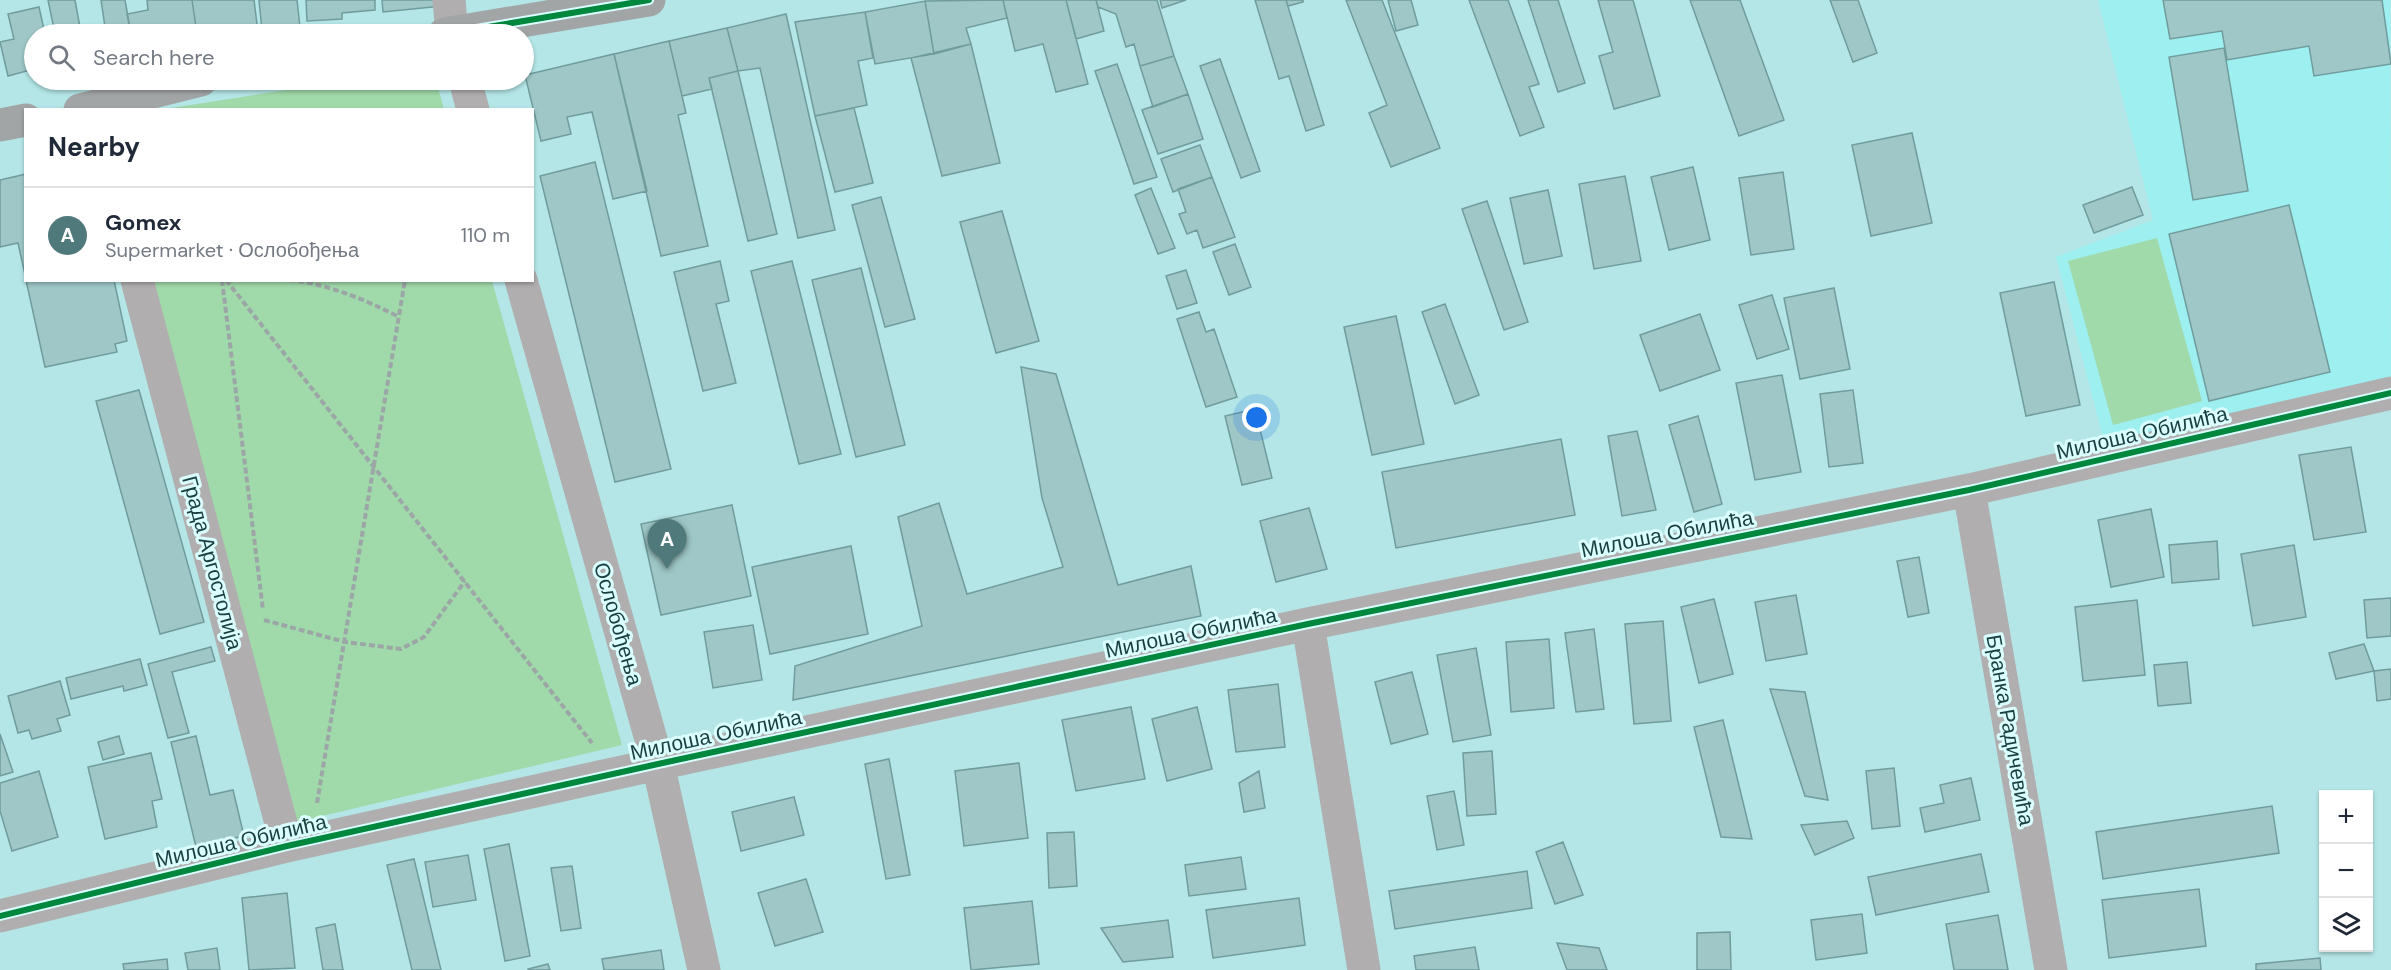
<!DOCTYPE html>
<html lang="en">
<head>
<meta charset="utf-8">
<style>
  :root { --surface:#fff; --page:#f6f6f7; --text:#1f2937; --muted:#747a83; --line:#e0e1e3; --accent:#4f797a }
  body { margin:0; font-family:"DM Sans",sans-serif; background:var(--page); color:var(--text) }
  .controls { position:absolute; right:18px; bottom:18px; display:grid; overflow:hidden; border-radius:0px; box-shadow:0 2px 4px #0004 }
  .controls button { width:54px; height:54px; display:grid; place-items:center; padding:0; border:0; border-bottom:2px solid var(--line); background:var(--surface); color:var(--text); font:30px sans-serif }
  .you { position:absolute; left:1257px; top:418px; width:21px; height:21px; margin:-15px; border:4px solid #fff; border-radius:50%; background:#1a73e8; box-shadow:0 0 0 9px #1a73e833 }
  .badge { display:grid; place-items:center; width:39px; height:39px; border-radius:50%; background:var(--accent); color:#fff; font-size:20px; font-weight:700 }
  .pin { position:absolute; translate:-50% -50px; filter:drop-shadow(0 2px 3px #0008) }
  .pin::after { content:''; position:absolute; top:32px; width:21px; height:18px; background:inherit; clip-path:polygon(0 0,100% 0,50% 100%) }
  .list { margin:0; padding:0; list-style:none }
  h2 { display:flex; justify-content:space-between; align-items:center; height:78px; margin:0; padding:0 24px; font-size:26px }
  h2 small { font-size:20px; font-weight:400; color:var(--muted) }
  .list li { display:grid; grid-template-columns:39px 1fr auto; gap:18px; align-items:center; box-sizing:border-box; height:96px; padding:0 24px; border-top:2px solid var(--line) }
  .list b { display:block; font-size:22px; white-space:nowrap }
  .list p { margin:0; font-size:20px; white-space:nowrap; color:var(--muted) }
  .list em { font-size:20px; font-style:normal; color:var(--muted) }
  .icon { flex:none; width:33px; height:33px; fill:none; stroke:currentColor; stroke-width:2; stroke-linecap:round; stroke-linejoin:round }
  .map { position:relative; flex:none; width:2391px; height:970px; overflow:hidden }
  .search { position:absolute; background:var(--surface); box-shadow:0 2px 4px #0004; left:24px; top:24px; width:510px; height:66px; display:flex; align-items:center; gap:15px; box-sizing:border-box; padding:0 21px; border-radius:33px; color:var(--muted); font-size:22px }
  .panel { position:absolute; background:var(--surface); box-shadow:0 2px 4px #0004; left:24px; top:108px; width:510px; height:174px; border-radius:0px }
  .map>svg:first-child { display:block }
  .built { fill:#9eeff0 }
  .green { fill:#a0d9aa }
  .building { fill:#9fc7c7; stroke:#709c9d; stroke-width:1.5 }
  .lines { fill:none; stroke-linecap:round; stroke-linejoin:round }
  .path { stroke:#9da6a6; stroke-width:4; stroke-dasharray:6 3; stroke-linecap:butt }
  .minor { stroke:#b0aeae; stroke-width:33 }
  .major { stroke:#a2a5a6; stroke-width:33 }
  .cycleway-casing { stroke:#dbfefe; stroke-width:10 }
  .cycleway { stroke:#00873e; stroke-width:6 }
  .labels { text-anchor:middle; stroke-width:6; stroke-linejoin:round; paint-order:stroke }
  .street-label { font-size:21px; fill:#183f40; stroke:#dbfefe }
</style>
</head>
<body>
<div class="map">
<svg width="2391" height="970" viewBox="0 0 2391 970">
  <rect width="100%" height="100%" fill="#b4e6e7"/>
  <path class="built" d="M2098 0H2390L2391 380 2106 449 2056 257 2153 220Z"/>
  <path class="green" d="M349 80H436L444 109H165Z
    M2157 238 2202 401 2113 425 2068 261Z
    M142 281H492L622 745 297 822Z"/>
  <path class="building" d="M48 0H75L81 33 97 29 98 34H55Z
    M101 0H125L131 34H98L97 29 105 27Z
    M147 0H192L197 34H131L127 14 148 10Z
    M192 0H254L258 32 197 34Z
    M259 0H297L300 27 262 31Z
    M306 0H375V10L342 13V19L307 21Z
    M382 0H441L442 6 383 12Z
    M1003 0H1066L1088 84 1056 92 1043 44 1015 51Z
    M1003 0 1007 18 966 28 971 44 934 54 925 1Z
    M1066 0H1096L1104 31 1076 39Z
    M1096 0H1157L1174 56 1140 66 1134 44 1126 47 1116 14 1098 7Z
    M1160 0H1186L1162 8Z
    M1255 0H1286L1324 125 1306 131 1289 76 1279 79Z
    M1286 0H1303V2L1288 6Z
    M1346 0H1382L1440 148 1391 167 1369 113 1387 105Z
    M1388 0H1411L1418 25 1396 31Z
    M1469 0H1508L1539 84 1529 87 1544 127 1520 136Z
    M1528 0H1558L1585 83 1558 92Z
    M1598 0H1633L1660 96 1614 109 1599 56 1613 52Z
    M1690 0H1740L1784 120 1739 136Z
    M1830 0H1858L1877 53 1853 62Z
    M2163 0H2382L2391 64 2314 76 2309 46 2227 60 2222 31 2170 39Z
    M925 1 934 54 875 64 865 12Z
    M39 7 45 34H34V69L8 76 0 42 14 39 8 14Z
    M865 12 873 58 858 61 867 105 815 116 795 22Z
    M786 14 835 230 798 238 760 68 738 71 727 28Z
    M727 28 738 71 709 78 712 89 682 96 669 41Z
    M669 41 686 113 678 115 708 246 661 256 614 54Z
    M971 44 1000 163 942 176 911 58Z
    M2224 48 2248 191 2193 200 2169 57Z
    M614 54 647 191 613 199 592 112 567 117 571 134 541 141 525 75Z
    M1174 56 1188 94 1153 107 1140 66Z
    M1220 59 1260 171 1241 178 1200 66Z
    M1117 64 1157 177 1134 184 1095 71Z
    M738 71 777 234 748 241 709 78Z
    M1188 94 1203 139 1158 154 1142 110Z
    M854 108 873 183 835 192 815 116Z
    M1912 133 1932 223 1871 236 1852 145Z
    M1200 145 1212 177 1173 192 1161 159Z
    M595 162 671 469 615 482 540 176Z
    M1693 167 1710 240 1669 250 1651 177Z
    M1783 172 1794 249 1751 255 1739 178Z
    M26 174V279L18 243 0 247V180Z
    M1625 176 1641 261 1594 269 1579 184Z
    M1212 177 1235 237 1203 248 1197 230 1187 234 1179 214 1186 212 1178 189Z
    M2132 187 2143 215 2094 233 2083 205Z
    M1151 188 1175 248 1158 254 1135 195Z
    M1548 190 1562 256 1524 264 1510 198Z
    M881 197 915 319 885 327 852 205Z
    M1487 201 1528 322 1504 330 1462 209Z
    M2289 205 2330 372 2209 401 2169 234Z
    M1002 211 1039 341 996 353 960 222Z
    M1235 244 1251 287 1229 295 1213 252Z
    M720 261 729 301 716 304 736 383 703 391 674 272Z
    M792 261 841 454 799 464 751 271Z
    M861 268 905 445 856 457 812 280Z
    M1186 270 1197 303 1177 309 1166 276Z
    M26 280H114L127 341 115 344 117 352 45 367Z
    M2054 282 2080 405 2026 416 2000 293Z
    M1834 288 1850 369 1800 379 1784 298Z
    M1772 295 1789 349 1757 359 1739 305Z
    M1445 304 1479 395 1455 404 1422 312Z
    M1199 312 1206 332 1214 329 1237 397 1206 407 1177 319Z
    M1700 314 1720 370 1660 391 1640 335Z
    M1396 316 1424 444 1372 455 1344 327Z
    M1021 367 1056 374 1118 585 1191 566 1201 616 793 700 795 666 922 626 898 517 939 503 967 594 1063 567 1042 498Z
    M1782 375 1801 472 1755 480 1736 383Z
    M139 390 204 622 160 634 96 401Z
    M1853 390 1863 463 1829 467 1820 394Z
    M1255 409 1272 478 1242 485 1225 416Z
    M1698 416 1722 504 1694 512 1669 425Z
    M1637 431 1656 510 1622 516 1608 436Z
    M1561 439 1575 515 1396 548 1382 472Z
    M2351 447 2366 532 2314 540 2299 455Z
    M732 505 751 596 661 615 641 524Z
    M1309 508 1327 569 1276 582 1260 521Z
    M2151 509 2164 577 2111 587 2098 520Z
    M2217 541 2219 579 2172 583 2169 545Z
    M2294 545 2306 617 2253 626 2241 554Z
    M851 546 868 634 770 654 752 567Z
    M1919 557 1929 613 1908 617 1897 561Z
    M1796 595 1807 654 1766 661 1755 602Z
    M2391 598V636L2367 638 2364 600Z
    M1714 599 1733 674 1699 683 1681 607Z
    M2137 600 2145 675 2083 681 2075 607Z
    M1663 621 1671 721 1634 724 1625 624Z
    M753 625 762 680 713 688 704 632Z
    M1594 629 1604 709 1576 712 1565 633Z
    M1549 639 1554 708 1511 712 1506 642Z
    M2364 644 2374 671 2336 679 2329 653Z
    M211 647 215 661 172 672 189 733 168 738 148 664Z
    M1476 648 1491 735 1453 742 1437 655Z
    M140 659 147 685 124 691 123 686 71 699 66 678Z
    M2187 662 2191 703 2158 706 2154 665Z
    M2391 669V699L2377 701 2374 671Z
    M1412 672 1428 734 1391 744 1375 682Z
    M60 681 70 715 57 719 61 731 32 739 29 730 18 733 8 696Z
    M1278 684 1285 747 1236 752 1228 690Z
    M1770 689 1805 692 1828 800 1805 796Z
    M1131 707 1145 779 1076 791 1062 720Z
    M1197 707 1212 769 1167 781 1152 719Z
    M1723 720 1752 839 1721 837 1694 727Z
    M0 734 13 772 0 776Z
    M119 736 124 754 103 760 98 742Z
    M196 736 210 795 233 790 244 836 196 847 171 742Z
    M1492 751 1496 814 1467 816 1463 753Z
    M151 753 162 799 152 801 157 827 105 839 88 767Z
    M889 759 910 875 886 879 865 764Z
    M1019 763 1028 838 964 846 955 771Z
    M1894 768 1900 826 1872 829 1866 771Z
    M39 771 58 837 12 851 0 811V783Z
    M1259 771 1265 808 1244 812 1239 783Z
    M1971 778 1980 820 1925 832 1920 808 1944 803 1940 785Z
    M1454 791 1464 845 1437 850 1427 796Z
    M794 797 804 835 741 851 732 812Z
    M2272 806 2279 853 2103 879 2096 832Z
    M1847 821 1854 838 1815 855 1801 825Z
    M1074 832 1077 886 1049 888 1047 833Z
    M1563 842 1583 895 1555 904 1536 852Z
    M509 844 530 956 505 961 484 849Z
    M1981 854 1989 892 1876 915 1868 877Z
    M468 855 476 900 433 907 425 862Z
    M1241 857 1246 889 1189 896 1185 865Z
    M414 859 441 970H412L387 865Z
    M572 866 581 928 561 931 551 868Z
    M1527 871 1532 908 1395 929 1389 891Z
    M806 879 823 932 775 946 758 893Z
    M2199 889 2206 946 2109 958 2102 900Z
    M287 893 295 968 249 970 242 898Z
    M1299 898 1305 945 1213 958 1206 910Z
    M1032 901 1039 964 971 970 964 908Z
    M1862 914 1867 953 1816 960 1811 920Z
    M1998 915 2008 970H1954L1946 924Z
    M1168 920 1173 957 1123 962 1101 928Z
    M335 924 343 970H323L316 928Z
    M1730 932 1731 970H1697V933Z
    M1557 943 1599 948 1607 970H1567Z
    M1475 947 1479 970H1416L1414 956Z
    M217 948 220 970H188L185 953Z
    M661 950 664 970H604L602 959Z
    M2320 958 2321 970H2256V964Z
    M167 959 168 970H124L123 964Z
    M548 964 550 970H528V969Z"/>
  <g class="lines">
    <path class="path" d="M222 280 263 610
      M226 280 592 743
      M289 280C328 284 364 299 399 317
      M264 620 345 642 401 649 424 637 465 581
      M317 803 405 280"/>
    <path class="minor" d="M449 0 452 34
      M465 80 473 110
      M137 280 287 846
      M521 280 658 764 704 970
      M1969 490 2051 970
      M1308 624 1364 970
      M0 916 287 846 658 764 1308 624 1969 490 2391 393"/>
    <path class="major" d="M444 34 649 0
      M80 110 201 80
      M0 125 26 120"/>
    <g class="cycleway-casing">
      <path id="cycleway" d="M452 33 649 0
        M0 916 287 846 658 764 1308 624 1969 490 2391 393"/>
    </g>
    <use href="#cycleway" class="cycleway"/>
  </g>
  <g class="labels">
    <g class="street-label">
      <text transform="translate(2142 433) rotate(-13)" y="7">Милоша Обилића</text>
      <text transform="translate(1667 534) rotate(-11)" y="7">Милоша Обилића</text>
      <text transform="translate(212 563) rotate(75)" y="7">Града Аргостолија</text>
      <text transform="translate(618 624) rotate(74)" y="7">Ослобођења</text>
      <text transform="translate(1191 633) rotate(-12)" y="7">Милоша Обилића</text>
      <text transform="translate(2010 730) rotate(80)" y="7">Бранка Радичевића</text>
      <text transform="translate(716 735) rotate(-12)" y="7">Милоша Обилића</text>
      <text transform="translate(241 841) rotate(-13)" y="7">Милоша Обилића</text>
    </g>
  </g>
</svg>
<div class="controls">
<button>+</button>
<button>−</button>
<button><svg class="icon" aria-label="layers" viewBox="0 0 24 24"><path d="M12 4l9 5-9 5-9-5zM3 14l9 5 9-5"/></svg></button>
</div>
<div class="you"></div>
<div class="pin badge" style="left:667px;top:569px">A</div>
<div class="search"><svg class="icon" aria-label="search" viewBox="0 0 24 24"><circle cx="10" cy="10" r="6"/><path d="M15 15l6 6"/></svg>Search here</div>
<section class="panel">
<h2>Nearby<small></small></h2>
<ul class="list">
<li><span class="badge">A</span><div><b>Gomex</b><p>Supermarket · Ослобођења</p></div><em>110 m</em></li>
</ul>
</section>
</div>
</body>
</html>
